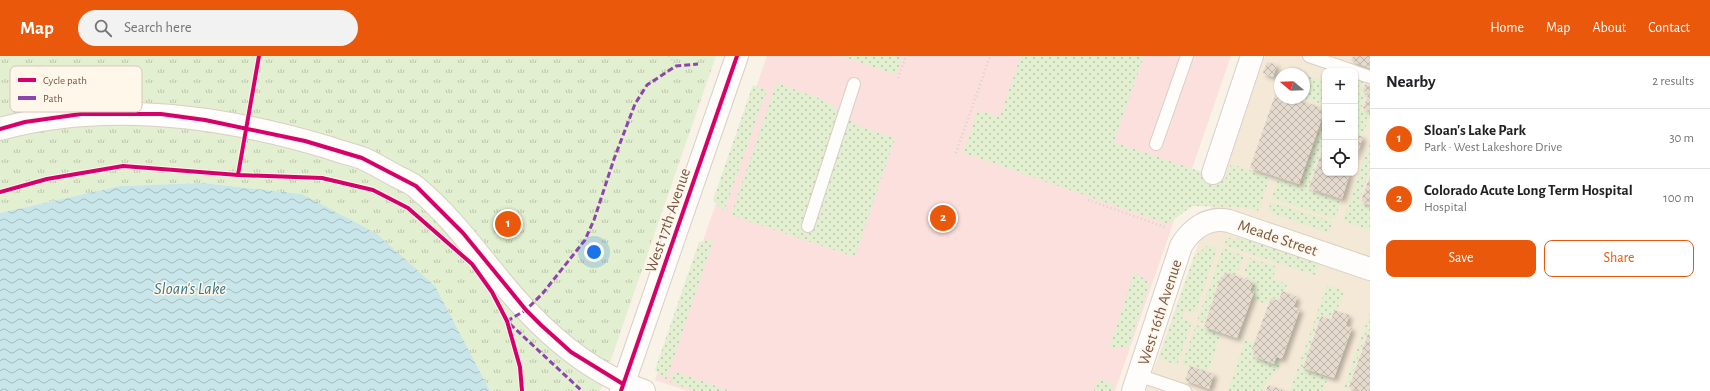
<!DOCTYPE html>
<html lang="en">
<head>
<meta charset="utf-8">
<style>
  :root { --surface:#fff; --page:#f2f2f2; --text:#202124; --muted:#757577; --line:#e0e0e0; --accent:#ea580c }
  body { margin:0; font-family:"Alegreya Sans",sans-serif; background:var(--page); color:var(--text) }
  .controls { position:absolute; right:12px; top:12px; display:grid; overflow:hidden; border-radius:8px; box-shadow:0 1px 3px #0004 }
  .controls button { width:36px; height:36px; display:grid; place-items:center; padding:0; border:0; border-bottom:1px solid var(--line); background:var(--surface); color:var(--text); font:20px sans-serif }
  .compass { position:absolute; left:1274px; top:12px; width:36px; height:36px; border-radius:50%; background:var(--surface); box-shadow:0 1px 3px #0004; rotate:289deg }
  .you { position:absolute; left:594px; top:196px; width:14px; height:14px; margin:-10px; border:3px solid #fff; border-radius:50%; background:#1a73e8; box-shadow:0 0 0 6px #1a73e833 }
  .badge { display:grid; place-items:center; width:26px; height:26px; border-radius:50%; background:var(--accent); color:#fff; font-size:13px; font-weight:700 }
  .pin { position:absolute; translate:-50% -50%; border:2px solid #fff; box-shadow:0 1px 4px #0006 }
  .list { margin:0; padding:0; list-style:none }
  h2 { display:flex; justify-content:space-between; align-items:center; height:52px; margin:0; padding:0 16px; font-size:17px }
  h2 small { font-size:13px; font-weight:400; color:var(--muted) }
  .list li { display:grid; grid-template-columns:26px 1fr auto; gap:12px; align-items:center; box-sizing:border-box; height:60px; padding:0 16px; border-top:1px solid var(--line) }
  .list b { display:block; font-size:15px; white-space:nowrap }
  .list p { margin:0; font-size:13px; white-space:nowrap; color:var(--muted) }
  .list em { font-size:13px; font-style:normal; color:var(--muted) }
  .actions { display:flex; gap:8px; padding:12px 16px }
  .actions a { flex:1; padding:9px 0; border:1px solid var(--accent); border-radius:8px; text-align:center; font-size:14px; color:var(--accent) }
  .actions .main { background:var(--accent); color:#fff }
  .icon { flex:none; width:22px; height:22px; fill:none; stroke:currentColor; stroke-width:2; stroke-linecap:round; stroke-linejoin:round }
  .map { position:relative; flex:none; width:1370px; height:335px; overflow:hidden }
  header { display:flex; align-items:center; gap:24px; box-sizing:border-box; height:56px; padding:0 20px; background:var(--accent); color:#fff }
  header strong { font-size:19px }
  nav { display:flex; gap:22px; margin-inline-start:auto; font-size:14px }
  .search { width:280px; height:36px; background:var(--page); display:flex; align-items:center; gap:10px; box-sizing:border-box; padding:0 14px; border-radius:22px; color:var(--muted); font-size:15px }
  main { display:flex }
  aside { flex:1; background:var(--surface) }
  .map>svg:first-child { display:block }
  .residential { fill:#f4e8d6; fill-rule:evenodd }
  .medical { fill:#fbe0de }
  .grass { fill:url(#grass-dots) }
  .park { fill:url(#park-tufts) }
  .water { fill:url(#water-waves) }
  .building { fill:url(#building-cross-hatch); filter:url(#shadow) }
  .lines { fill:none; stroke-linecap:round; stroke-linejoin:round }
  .service-casing { stroke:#d9cfc5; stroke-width:14 }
  .minor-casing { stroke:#d9cfc5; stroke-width:24 }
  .tertiary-casing { stroke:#d9cfc5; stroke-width:24 }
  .path { stroke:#dad2cb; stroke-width:2.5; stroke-dasharray:1 3; stroke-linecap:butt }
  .service { stroke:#fefdfb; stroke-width:12 }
  .minor { stroke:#fefdfb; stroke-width:22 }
  .tertiary { stroke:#fefdfb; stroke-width:22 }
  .quiet { stroke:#8e44ad; stroke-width:3; stroke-dasharray:6 3; stroke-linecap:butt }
  .cycleway-casing { stroke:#fff7e9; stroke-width:6 }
  .cycleway { stroke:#d6006c; stroke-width:4 }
  .labels { text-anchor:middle; stroke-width:3; stroke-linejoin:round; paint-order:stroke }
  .street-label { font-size:16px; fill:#785845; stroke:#fff7e9 }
  .water-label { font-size:17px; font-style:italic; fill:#3a7887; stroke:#fff7e9 }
  .key { fill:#fff7e9; stroke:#d6c7b8; stroke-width:1 }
  .key-label { font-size:11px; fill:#785845 }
</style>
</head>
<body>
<header>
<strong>Map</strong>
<div class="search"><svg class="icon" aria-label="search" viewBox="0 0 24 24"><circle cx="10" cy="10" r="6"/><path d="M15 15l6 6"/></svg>Search here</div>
<nav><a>Home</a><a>Map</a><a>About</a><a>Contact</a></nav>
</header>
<main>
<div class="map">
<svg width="1370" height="335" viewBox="0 0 1370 335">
  <defs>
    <pattern id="grass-dots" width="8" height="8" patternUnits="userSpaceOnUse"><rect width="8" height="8" fill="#e2efd0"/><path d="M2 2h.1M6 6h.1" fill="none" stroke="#bcc4ab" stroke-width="1.8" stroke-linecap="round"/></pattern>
    <pattern id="park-tufts" width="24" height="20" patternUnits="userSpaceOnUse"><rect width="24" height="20" fill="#e2efd0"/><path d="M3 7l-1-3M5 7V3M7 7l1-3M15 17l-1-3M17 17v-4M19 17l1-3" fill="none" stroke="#bcc4ab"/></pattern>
    <pattern id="water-waves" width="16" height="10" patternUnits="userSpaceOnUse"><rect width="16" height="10" fill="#c8e6e9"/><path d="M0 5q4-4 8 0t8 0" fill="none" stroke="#a7bdbf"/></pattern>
    <pattern id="building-cross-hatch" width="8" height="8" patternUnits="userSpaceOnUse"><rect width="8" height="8" fill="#e5dace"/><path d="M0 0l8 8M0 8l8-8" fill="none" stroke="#beb4a9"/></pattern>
    <filter id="shadow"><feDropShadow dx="3.5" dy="3.5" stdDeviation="2" flood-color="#0004"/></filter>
  </defs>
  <rect width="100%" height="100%" fill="#f8f2e7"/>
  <path class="residential" d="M1265 0H1370V335H1146ZM1325 15H1355V117H1325ZM1280 18H1304V42H1280Z"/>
  <path class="medical" d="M767 0H1231L1115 335H688L655 324Z"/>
  <path class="grass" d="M842 0H896L902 2 896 19Z
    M1021 0H1144L1114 86 1225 124 1231 108 1270 121 1258 155 1244 151 1192 150 1168 168 963 97 978 54 1000 61Z
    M1304 19 1322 24 1325 20V49L1304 42Z
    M1355 21 1364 24 1361 36 1366 38 1361 53 1370 57 1363 79 1355 76Z
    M776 27 824 44 857 69 895 82 855 201 731 159Z
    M753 29 767 34 724 155 713 144Z
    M1325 57V83L1308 133 1341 145 1335 163 1272 142 1278 123 1300 130Z
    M1370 85V113L1359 146 1370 151V174L1343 165Z
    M1271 146 1333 166 1329 177 1268 156Z
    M1227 182 1245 183 1319 208 1315 219 1224 189Z
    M714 183 666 324 655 314 699 186Z
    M1208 189 1217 192 1195 257 1186 254 1182 263 1192 266 1177 309 1159 303 1194 201Z
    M1223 192 1244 200 1239 214 1237 213 1235 219 1224 215 1222 223H1220L1204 267 1197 265Z
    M1250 202 1277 211 1272 223 1287 228 1285 235H1281L1278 244 1270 241 1267 248 1252 243 1255 236 1251 235 1254 226 1246 223 1248 218 1244 216Z
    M1134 216 1150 227 1128 292H1109Z
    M1327 229 1344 235 1337 254 1333 253 1330 262 1320 259 1302 312 1328 321 1323 335H1290Z
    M1370 257V277L1367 276 1347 333 1344 331Z
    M1196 269 1221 277 1208 315 1190 309 1189 311 1182 308Z
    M1245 284 1254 287 1252 294 1255 295 1253 301 1275 308 1277 302 1281 303 1279 311 1261 335H1228Z
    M674 315 730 335H695L670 326Z
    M1098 323 1114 328 1111 335H1094Z"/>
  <path class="park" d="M0 0H716L600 335H490L435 230 302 138 203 127 120 130 0 157Z"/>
  <path class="water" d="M203 127 302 138 377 178 435 230 490 335H0V157L120 130Z"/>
  <path class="building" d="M1353 0H1370V12L1351 5Z
    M1267 6 1277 9 1273 21 1263 17Z
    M1365 28 1370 30V54L1363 52 1369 37 1363 35Z
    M1276 36 1280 38V42H1293L1325 53 1299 128 1250 112Z
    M1355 78 1363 81 1355 103Z
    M1325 87V117H1350L1342 143 1309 132Z
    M1370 120V149L1361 145Z
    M1225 216 1253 226 1250 235 1254 236 1237 282 1204 271 1220 223 1222 224Z
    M1282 235 1297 241 1294 251 1300 253 1282 303 1276 301 1274 308 1253 300 1255 294 1252 293 1271 242 1279 245Z
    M1334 254 1349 259 1346 270 1352 272 1334 322 1303 312 1321 260 1331 264Z
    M1368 278 1370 279V335H1361L1349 331Z
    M1190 310 1214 318 1209 333 1185 324Z
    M1268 329 1286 335H1266Z"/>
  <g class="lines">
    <g class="service-casing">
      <path id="service" d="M1309 0 1353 15
        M1355 16 1370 21
        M1156 88 1187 0
        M808 170 854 28
        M1138 319 1185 335"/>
    </g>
    <g class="minor-casing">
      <path id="minor" d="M0 73C108 44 224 60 330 92 340 96 351 98 362 102 374 107 386 115 398 121 404 124 412 127 417 132 460 168 488 214 526 254 559 289 598 320 644 335
        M1213 117 1252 0
        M1133 335 1181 190C1191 173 1208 160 1229 165L1370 213"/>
    </g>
    <g class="tertiary-casing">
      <path id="tertiary" d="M621 335 737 0"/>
    </g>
    <path class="path" d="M669 0 676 10
      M898 22 906 0
      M956 97 990 0
      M1088 144 1165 171"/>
    <use href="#service" class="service"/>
    <use href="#minor" class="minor"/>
    <use href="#tertiary" class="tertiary"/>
    <path class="quiet" d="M507 265 526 254 543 237 585 184 594 164 614 103 635 48 647 29 676 10 698 8
      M510 268 582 335"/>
    <g class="cycleway-casing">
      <path id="cycleway" d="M0 73 25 66 81 58H161L205 64 305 85 362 102 416 130 463 177 526 254 541 269 571 296 623 328
        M238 119 259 0
        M0 136 47 123 123 110 238 119 322 122 373 134 408 152 472 208 492 236 507 265 520 311 522 335
        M621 335 737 0"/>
    </g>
    <use href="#cycleway" class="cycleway"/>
  </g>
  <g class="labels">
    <g class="street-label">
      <text transform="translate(667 164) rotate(-71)" y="6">West 17th Avenue</text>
      <text transform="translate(1278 181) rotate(19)" y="6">Meade Street</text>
      <text transform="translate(1159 256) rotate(-72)" y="6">West 16th Avenue</text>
    </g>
    <g class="water-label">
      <text x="190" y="238">Sloan's Lake</text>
    </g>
  </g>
  <rect x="10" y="10" width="132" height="46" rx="6" class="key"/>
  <rect x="18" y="22" width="18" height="4" fill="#d6006c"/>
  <rect x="18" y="40" width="18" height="4" fill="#8e44ad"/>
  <g class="key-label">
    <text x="43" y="28">Cycle path</text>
    <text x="43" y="46">Path</text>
  </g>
</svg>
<div class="controls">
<button>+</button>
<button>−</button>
<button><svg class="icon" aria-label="locate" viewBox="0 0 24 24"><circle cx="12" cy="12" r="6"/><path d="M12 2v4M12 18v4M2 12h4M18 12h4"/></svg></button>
</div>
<svg class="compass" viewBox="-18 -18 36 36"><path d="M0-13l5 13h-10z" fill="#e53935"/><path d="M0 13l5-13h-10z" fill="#757577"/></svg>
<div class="you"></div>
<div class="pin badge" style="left:508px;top:168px">1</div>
<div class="pin badge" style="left:943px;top:162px">2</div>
</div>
<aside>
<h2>Nearby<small>2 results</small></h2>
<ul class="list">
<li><span class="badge">1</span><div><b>Sloan's Lake Park</b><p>Park · West Lakeshore Drive</p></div><em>30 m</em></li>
<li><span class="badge">2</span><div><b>Colorado Acute Long Term Hospital</b><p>Hospital</p></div><em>100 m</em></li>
</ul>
<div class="actions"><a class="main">Save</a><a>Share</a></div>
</aside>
</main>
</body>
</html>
